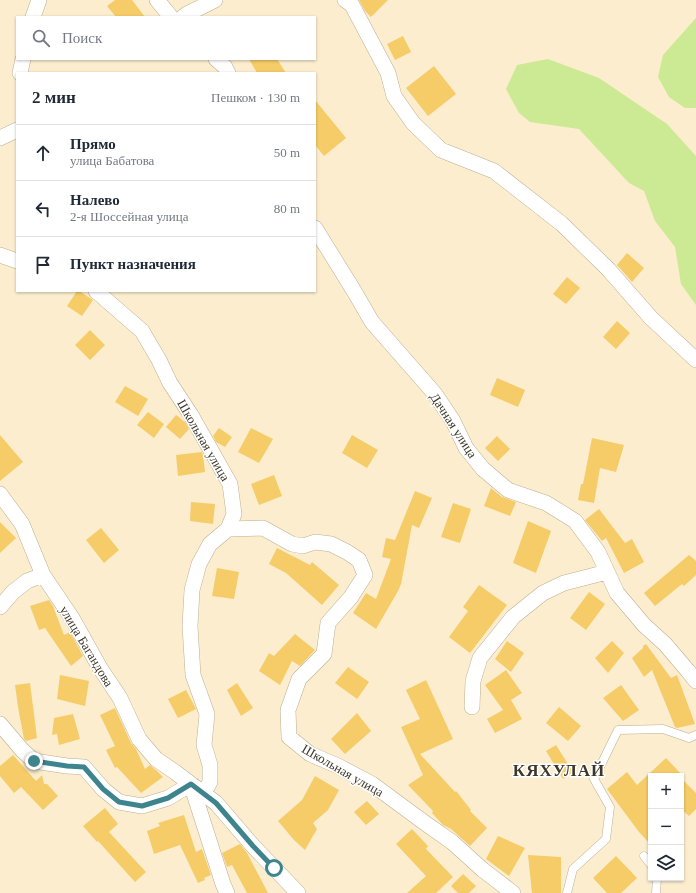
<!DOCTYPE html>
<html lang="ru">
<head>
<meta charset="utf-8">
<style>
  :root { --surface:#fff; --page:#f2f2f3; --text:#1f2937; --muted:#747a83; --line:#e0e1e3 }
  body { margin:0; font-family:Georgia,serif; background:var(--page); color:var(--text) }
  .controls { position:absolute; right:12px; bottom:12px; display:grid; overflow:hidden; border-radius:0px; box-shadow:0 1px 3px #0004 }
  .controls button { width:36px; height:36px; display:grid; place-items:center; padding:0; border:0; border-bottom:1px solid var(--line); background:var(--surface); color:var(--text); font:20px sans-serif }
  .stop { position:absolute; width:12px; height:12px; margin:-9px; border:3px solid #3e848f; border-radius:50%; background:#fff }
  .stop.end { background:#3e848f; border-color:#fff; box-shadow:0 1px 4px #0008 }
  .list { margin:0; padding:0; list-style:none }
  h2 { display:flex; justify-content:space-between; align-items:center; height:52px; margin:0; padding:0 16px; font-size:17px }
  h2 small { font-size:13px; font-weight:400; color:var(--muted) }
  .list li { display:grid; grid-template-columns:26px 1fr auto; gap:12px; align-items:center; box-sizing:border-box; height:56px; padding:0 16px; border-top:1px solid var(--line) }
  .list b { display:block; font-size:15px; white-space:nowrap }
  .list p { margin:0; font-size:13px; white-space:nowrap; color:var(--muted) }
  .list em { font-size:13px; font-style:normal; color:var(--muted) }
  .icon { flex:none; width:22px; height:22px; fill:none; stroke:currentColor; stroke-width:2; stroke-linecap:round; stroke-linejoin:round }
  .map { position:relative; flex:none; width:696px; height:893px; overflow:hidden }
  .search { position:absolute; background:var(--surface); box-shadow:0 1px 3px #0004; left:16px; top:16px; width:300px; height:44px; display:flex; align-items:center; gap:10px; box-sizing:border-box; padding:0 14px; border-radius:0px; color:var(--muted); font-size:15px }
  .panel { position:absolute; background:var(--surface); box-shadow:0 1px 3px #0004; left:16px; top:72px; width:300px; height:220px; border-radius:0px }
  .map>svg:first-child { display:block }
  .green { fill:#ccea93 }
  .building { fill:#f5cc68 }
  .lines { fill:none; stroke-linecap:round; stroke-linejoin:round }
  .service-casing { stroke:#bdaf91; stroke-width:9 }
  .minor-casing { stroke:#bdaf91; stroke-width:16 }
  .service { stroke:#fff; stroke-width:8 }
  .minor { stroke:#fff; stroke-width:15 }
  .route { stroke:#3e848f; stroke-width:5 }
  .labels { text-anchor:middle; stroke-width:3; stroke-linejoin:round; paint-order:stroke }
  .street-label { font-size:13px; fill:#3d372b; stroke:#fff }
  .district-label { font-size:17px; font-weight:bold; letter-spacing:1px; fill:#3d372b; stroke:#fff }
</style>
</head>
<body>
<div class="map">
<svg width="696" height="893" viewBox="0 0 696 893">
  <rect width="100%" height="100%" fill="#fbedce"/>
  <path class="green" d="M696 18V108H685L669 97 658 77 663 55Z
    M548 59 599 78 667 124 696 156V305L681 284 675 247 655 221 644 191 629 183 579 129 530 122 519 113 506 89 517 65Z"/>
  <path class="building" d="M115 0H132L145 17H116L107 6Z
    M359 0H388L371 17 365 11Z
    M403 36 411 52 395 60 387 44Z
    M249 59H277L286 73H257Z
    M434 66 456 94 428 116 406 88Z
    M315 100 346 138 324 156 315 145Z
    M627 253 644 268 632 282 617 265Z
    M567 277 580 288 566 304 553 294Z
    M77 291H79L93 300 82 316 67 306Z
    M617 321 630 333 616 349 603 337Z
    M90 330 105 345 90 360 75 345Z
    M497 378 525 390 518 407 490 395Z
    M125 386 148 399 138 416 115 402Z
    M148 412 164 424 154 438 137 425Z
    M176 415 185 422 189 429 180 439 166 427Z
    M219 428 232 437 225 447 216 442 213 436Z
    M251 428 273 439 259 463 238 452Z
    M0 435 23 462 0 481Z
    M352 435 378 450 367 468 342 453Z
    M497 436 510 449 498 461 485 448Z
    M592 438 624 445 616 472 600 468 594 503 578 500 581 484H583Z
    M202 452 203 455 205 472 178 476 176 455Z
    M274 475 282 496 259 505 251 484Z
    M491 488 502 497 516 502 510 516 484 506Z
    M415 491 432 498 419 528 412 525 401 584 398 591 376 629 353 613 366 593 376 599 391 559 382 557 386 538 395 540Z
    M191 502 215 504 213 524 190 521Z
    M453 503 471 509 460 543 441 537Z
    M599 509 625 543 632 539 644 562 624 573 606 538 602 541 585 520Z
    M528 521 551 531 536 573 513 563Z
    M0 522 16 538 0 553Z
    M101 528 119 550 104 563 86 540Z
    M277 548 310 565 312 562 339 585 322 605 286 573 269 564Z
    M689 555 696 561V575L684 586 682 584 655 606 644 593Z
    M217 568 239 572 234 599 212 596Z
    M479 585 507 605 470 653 449 637 468 611 463 607Z
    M589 592 605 604 586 630 570 618Z
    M49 600 53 606 64 635 70 632 83 656 71 666 45 628 39 630 30 606Z
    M295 634 315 650 300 666 292 661 280 685 259 671 269 653 274 656Z
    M507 641 524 653 511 672 495 659Z
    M612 641 624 653 608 673 595 658Z
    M646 644 671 678 677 675 695 724 677 728 675 727 652 670 644 677 632 658 643 648V646Z
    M348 667 369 682 357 699 335 683Z
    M506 670 522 693 511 700 522 719 495 733 487 719 503 710 485 685Z
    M60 675 89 681 85 706 57 699Z
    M426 680 453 739 420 754 455 792 456 791 471 810 470 811 487 828 470 846 451 829 443 825 432 813 433 811 408 785 423 775 401 727 420 719 406 690Z
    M30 683 37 738 26 741 24 739 18 707 15 685Z
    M237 683 253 708 241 716 227 690Z
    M621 685 639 710 623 721 603 698Z
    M186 690 196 709 178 718 168 699Z
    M559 707 581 726 568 741 546 723Z
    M115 708 131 743 136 749 145 769 150 765 157 771 163 777 141 793 117 767 115 768 106 750 115 746 100 715Z
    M357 713 371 731 345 754 331 739Z
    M73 714 80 739 59 745 57 734 52 735 54 718Z
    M556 745 573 772 563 779 546 751Z
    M13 755 36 781 42 775 44 784H47L58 796 43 810 21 787 14 793 0 776V766Z
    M666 758 683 776H651V845L639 832 607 789 627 772 637 785Z
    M315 776 339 790 328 810 313 823 317 829 305 850 294 840 278 821 302 800Z
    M681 778 696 793V809L689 816 681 809Z
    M367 801 379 814 366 825 354 812Z
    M105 808 118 824 109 832 146 872 135 882 98 841 97 842 83 826Z
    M184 815 196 852 202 849 211 875 204 878 205 880 198 883 180 845 154 854 147 831 160 826 158 823Z
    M412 829 428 846 426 849 453 877 436 893H407L426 876 396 844Z
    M498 836 525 848 509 876 486 859Z
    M240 844 247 853 268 893H247L232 865 227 867 222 853Z
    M528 855 561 857V893H532Z
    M616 856 637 878 621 893H607L593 878Z
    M463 874 476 886 469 893H458L451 886Z"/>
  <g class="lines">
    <g class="service-casing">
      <path id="service" d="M644 856 651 865
        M567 893 573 869 606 839 610 807 594 779 618 730 663 729 689 738 696 735
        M656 893 657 878"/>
    </g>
    <g class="minor-casing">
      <path id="minor" d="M157 0 171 17
        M345 0 352 5 388 73 394 96 413 123 441 150 494 171 562 224 608 269 651 318 696 360
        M33 17 39 0
        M183 17 187 14 215 0
        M216 59 225 67 228 73
        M20 73 23 59
        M0 138 17 130
        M315 228 354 291 372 322 435 394 453 421 466 448 483 469 508 490 546 503 575 521 598 552 617 593 644 625 665 644 688 671 696 681
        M0 255 17 261
        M96 291 142 331 159 360 170 383 191 415 230 484 234 514 228 529 263 528 292 544 303 546 315 542 331 544 347 552 359 560 365 575 351 597 328 623 324 654 299 679 288 710 289 737 310 754 338 766 372 784 425 823 452 842 483 870 513 893
        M0 494 22 524 43 575 72 618 100 668 120 698 139 739 156 759 175 772 216 803 253 846 298 893
        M0 607 13 592 27 581 43 575
        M472 707 473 681 480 658 513 617 543 593 564 583 607 572
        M0 724 22 750 34 761 67 766 84 767 103 789 119 802 142 806 168 798 191 784
        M191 784 223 884 227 893
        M204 793 210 782V765L204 745 207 714 193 675 190 626 192 590 199 564 210 544 228 529"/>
    </g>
    <use href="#service" class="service"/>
    <use href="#minor" class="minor"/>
  </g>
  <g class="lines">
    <path class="route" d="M34 761 67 766 84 767 103 789 119 802 142 806 168 798 191 784 216 803 253 846 274 868"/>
  </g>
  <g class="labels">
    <g class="street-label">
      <text transform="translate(454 425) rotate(57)" y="5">Дачная улица</text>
      <text transform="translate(204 440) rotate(60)" y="5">Школьная улица</text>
      <text transform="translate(87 646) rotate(59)" y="5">улица Багандова</text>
      <text transform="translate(343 770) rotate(30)" y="5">Школьная улица</text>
    </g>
    <g class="district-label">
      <text x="559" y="776">КЯХУЛАЙ</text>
    </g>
  </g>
</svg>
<div class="controls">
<button>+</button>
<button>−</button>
<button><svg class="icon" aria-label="layers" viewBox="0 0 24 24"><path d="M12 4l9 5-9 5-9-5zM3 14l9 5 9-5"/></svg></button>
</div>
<div class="stop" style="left:274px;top:868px"></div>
<div class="stop end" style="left:34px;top:761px"></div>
<div class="search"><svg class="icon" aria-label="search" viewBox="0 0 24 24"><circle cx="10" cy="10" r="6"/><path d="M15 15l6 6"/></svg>Поиск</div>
<section class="panel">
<h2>2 мин<small>Пешком · 130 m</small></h2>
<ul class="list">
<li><svg class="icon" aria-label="ahead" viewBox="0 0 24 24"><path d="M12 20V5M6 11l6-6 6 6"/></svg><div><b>Прямо</b><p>улица Бабатова</p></div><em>50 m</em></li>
<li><svg class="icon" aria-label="left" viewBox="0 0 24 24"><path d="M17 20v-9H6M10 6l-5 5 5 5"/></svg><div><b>Налево</b><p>2-я Шоссейная улица</p></div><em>80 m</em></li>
<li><svg class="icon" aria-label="arrive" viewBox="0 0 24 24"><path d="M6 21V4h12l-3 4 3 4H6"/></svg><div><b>Пункт назначения</b></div></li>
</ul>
</section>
</div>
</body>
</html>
